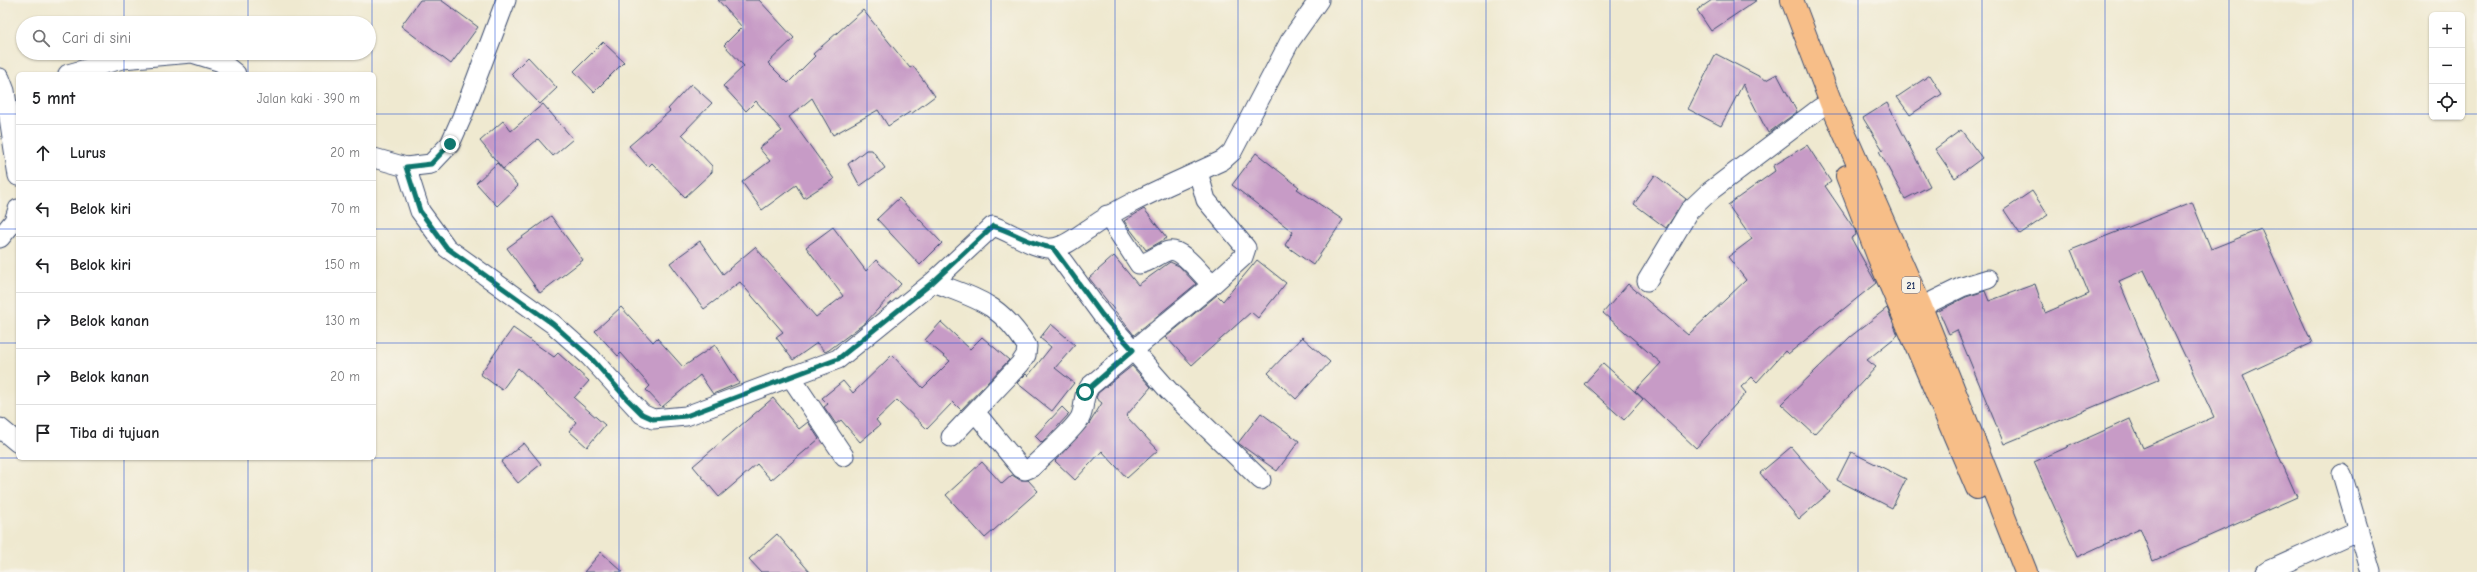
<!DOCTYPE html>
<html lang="id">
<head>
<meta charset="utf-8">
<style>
  :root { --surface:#fff; --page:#f6f6f6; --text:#202124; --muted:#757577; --line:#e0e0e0 }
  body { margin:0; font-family:"Comic Neue",sans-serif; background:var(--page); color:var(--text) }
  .controls { position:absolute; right:12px; top:12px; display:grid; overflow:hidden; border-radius:6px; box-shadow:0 1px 3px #0004 }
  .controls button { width:36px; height:36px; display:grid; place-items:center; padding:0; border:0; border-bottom:1px solid var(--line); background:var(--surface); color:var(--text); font:20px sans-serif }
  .stop { position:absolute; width:12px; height:12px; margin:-9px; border:3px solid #0f766e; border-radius:50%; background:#fff }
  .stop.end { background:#0f766e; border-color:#fff; box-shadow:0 1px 4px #0008 }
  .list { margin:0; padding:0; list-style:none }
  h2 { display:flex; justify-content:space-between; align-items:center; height:52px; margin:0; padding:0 16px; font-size:17px }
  h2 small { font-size:13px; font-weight:400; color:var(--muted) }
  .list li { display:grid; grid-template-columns:26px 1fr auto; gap:12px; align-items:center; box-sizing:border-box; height:56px; padding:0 16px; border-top:1px solid var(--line) }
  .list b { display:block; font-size:15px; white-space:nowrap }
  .list em { font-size:13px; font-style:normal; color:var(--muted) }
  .icon { flex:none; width:22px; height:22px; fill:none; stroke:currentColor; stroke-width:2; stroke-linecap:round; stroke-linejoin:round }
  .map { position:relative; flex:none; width:2477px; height:572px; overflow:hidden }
  .search { position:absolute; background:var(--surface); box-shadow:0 1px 3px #0004; left:16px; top:16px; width:360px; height:44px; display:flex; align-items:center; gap:10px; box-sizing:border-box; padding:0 14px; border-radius:22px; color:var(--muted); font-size:15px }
  .panel { position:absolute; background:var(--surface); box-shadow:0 1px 3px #0004; left:16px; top:72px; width:360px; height:388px; border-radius:6px }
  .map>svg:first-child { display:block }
  .building { fill:#c79bc6 }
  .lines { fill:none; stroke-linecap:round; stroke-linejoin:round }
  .street-casing { stroke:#3b4b6f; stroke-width:21 }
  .highway-casing { stroke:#3b4b6f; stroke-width:24 }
  .street { stroke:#fff; stroke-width:19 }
  .highway { stroke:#f7be88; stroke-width:22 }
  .route { stroke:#0f766e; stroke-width:5 }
  .grid { fill:none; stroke:#1d4ed8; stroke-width:1; stroke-opacity:0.55 }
  .labels { text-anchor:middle; stroke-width:4; stroke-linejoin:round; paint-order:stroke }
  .shield { fill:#f7f3e8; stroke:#5d6a87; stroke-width:1 }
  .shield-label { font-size:10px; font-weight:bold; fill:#1b2f5e }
</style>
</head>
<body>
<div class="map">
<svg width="2477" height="572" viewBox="0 0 2477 572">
  <rect width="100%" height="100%" fill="#f7f3e8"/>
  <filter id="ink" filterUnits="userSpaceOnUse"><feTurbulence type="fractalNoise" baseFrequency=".025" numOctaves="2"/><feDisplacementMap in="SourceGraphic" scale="8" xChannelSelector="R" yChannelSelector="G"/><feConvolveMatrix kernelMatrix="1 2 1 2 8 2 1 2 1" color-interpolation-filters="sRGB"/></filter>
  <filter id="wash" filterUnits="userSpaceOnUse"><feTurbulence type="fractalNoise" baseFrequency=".012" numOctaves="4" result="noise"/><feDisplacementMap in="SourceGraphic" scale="16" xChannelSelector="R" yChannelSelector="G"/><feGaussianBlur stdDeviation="0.9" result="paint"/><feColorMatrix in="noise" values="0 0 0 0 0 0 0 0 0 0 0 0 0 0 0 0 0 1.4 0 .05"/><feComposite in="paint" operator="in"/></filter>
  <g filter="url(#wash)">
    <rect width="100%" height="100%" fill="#efe9d0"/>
    <g id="blocks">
      <path class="building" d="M420 0H441L478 27 451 64 401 26Z
        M718 0H759L794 38 768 63 788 83 815 56 813 54 863 10 910 68 913 66 935 96 911 114 910 112 888 126 878 110 833 135 812 98 789 117 834 179 804 198 796 185 762 210 742 182 770 161 759 148 782 131 756 101 746 111 723 86 744 66 724 45 742 27Z
        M1712 0H1757L1711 31 1697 10Z
        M603 42 624 62 594 92 574 71Z
        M1716 54 1766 80 1777 74 1797 112 1768 133 1743 84 1721 126 1688 109Z
        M528 57 557 88 540 104 511 74Z
        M1930 75 1942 94 1910 115 1897 97Z
        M691 84 712 103 682 134 712 166V172L685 197 652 163 648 167 629 146 670 111 668 109Z
        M1887 103 1930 186 1905 199 1879 151 1883 150 1863 118Z
        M543 104 573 139 553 156 538 139 503 169 480 141 503 121 511 131Z
        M1961 130 1982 158 1955 178 1935 149Z
        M1807 145 1831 182 1825 186 1855 230 1856 235 1851 238 1876 283 1788 354 1785 351 1757 382 1752 377 1741 387 1746 393 1696 448 1635 391 1661 363 1603 313 1628 284 1688 335 1746 280 1728 257 1752 239 1728 205 1775 171 1773 166Z
        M866 150H872L885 168 860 186 848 164Z
        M1256 153 1299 187 1297 189 1343 220 1313 265 1285 245 1293 232 1232 185Z
        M497 163 518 186 497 206 476 183Z
        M1655 175 1686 199 1666 228 1634 204Z
        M2032 191 2048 215 2020 234 2004 210Z
        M899 198 942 243 920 265 877 219Z
        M2192 202 2211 249 2261 229 2312 343 2243 375 2297 497 2153 561 2140 528 2077 557 2034 462 2130 419 2143 448 2214 417 2144 270 2119 281 2160 379 2004 444 1957 330 1949 334 1939 311 1966 297 1985 291 1989 301 2035 284 2045 313 2089 294 2071 250Z
        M1144 209 1167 238 1146 250 1124 221Z
        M551 216 583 260 540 293 507 248Z
        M833 227 866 271 876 260 901 284 866 322 829 350 825 352 817 343 793 360 776 337 783 332 740 282 704 309 670 263 700 241 723 274 755 247 816 317 843 296 806 247Z
        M1114 256 1138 285 1170 262 1179 266 1196 284 1134 335 1089 278Z
        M1257 260 1286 283 1258 318 1251 312 1192 365 1166 337 1217 295 1223 301Z
        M621 307 653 342 657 338 683 367 715 345 739 383 713 394 700 375 662 407 646 390 650 386 621 353 618 356 595 331Z
        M1887 308 1898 335 1867 360 1876 367 1814 434 1781 404 1850 337Z
        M941 322 970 349 982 337 1009 360 961 410 953 402 927 429 897 400 876 420 880 425 860 442 841 420 836 424 824 407 828 404 822 398 843 381 853 393 892 355 923 388 950 361 925 340Z
        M1051 324 1075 345 1055 368 1074 383 1052 411 1017 383 1026 374 1028 376 1051 347 1040 338Z
        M513 328 554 357 558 353 589 381 574 398 605 425 587 447 569 431 576 422 518 368 502 390 480 374Z
        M1302 337 1330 362 1296 399 1268 373Z
        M1603 363 1643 399 1624 420 1584 384Z
        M1132 366 1151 387 1126 416 1158 450 1127 478 1102 451 1075 480 1055 461 1089 424 1102 403 1096 398 1098 393Z
        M773 398 799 429 808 422 819 439 771 480 757 464 719 497 693 466Z
        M1062 407 1069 414 1042 443 1035 436Z
        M1261 413 1299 441 1277 471 1238 443Z
        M524 443 541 464 518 483 501 462Z
        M1791 447 1830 492 1799 519 1760 473Z
        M1851 452 1906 479 1892 508 1837 480Z
        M982 462 1002 484 1012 475 1020 480H1028L1038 491 985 538 946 495Z
        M777 534 810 572H761L749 559Z
        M601 552 623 572H584Z"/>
    </g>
  </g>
  <g filter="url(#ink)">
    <use href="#blocks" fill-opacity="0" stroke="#3b4b6f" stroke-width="1"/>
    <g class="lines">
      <g class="street-casing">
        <path id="street" d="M68 74 122 59 192 53 221 62 236 74
          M0 78 5 91 18 176
          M374 158 406 167 431 164 450 144 462 117 506 0
          M406 167 420 211 447 248 553 324 590 357 642 414 653 419 686 416 838 359 933 282 993 226C1010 231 1035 250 1052 248 1066 247 1079 235 1090 228 1131 199 1178 182 1223 160L1232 152 1290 41 1319 0
          M1107 215 1139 264C1150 263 1158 254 1168 251 1182 247 1202 276 1212 285L1243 257 1246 248 1206 200 1198 172
          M0 238 14 221 18 209
          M1053 248 1102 315 1169 391 1261 480
          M1647 281 1689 211 1709 192 1820 108
          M933 282C979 300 998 302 1027 346L1026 355 1020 364 951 437
          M1921 307 1962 287 1988 279
          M790 376 844 456
          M975 412 1021 468 1025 470 1032 467C1044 455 1072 432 1080 418 1086 406 1081 398 1090 386L1212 285
          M0 428 18 443
          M2342 474 2371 572
          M2266 572 2359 530"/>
      </g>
      <g class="highway-casing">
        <path id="highway" d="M1792 0 1831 103 1921 307 2026 572
          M1847 176 1878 256 1977 488"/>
      </g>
      <use href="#street" class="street"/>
      <use href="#highway" class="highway"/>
    </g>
  </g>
  <g class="lines" filter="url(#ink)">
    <path class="route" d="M450 144 431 164 406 167 420 211 447 248 553 324 590 357 628 400 642 414 653 419 686 416 838 359 933 282 993 226C1014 232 1031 245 1053 248L1102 315 1133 350 1085 392"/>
  </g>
  <path class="grid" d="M124 0V23M248 0V23M372 0V74M495 0V572M619 0V572M743 0V572M867 0V572M991 0V572M1115 0V572M1238 0V572M1362 0V572M1486 0V572M1610 0V572M1734 0V572M1858 0V572M1982 0V572M2105 0V572M2229 0V572M2353 0V572M124 53V74M248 53V74M0 114H18M374 114H2432M2462 114H2477M0 229H18M374 229H2477M0 343H18M374 343H2477M0 458H18M124 458V572M248 458V572M372 458V572M374 458H2477"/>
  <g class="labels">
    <rect class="shield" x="1902" y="277" width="18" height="16" rx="3"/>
    <g class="shield-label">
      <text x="1911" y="289">21</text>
    </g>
  </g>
</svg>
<div class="controls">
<button>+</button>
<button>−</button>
<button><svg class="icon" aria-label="locate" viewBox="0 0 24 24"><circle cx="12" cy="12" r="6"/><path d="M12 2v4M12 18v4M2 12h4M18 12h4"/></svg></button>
</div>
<div class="stop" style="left:1085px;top:392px"></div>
<div class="stop end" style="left:450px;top:144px"></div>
<div class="search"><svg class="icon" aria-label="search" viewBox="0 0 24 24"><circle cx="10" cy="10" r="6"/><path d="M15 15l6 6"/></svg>Cari di sini</div>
<section class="panel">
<h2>5 mnt<small>Jalan kaki · 390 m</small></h2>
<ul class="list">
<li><svg class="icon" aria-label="ahead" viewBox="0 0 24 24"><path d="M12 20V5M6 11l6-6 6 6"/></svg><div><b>Lurus</b></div><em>20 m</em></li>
<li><svg class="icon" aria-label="left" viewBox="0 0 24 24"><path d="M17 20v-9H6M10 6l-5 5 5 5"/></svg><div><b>Belok kiri</b></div><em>70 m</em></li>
<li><svg class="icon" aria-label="left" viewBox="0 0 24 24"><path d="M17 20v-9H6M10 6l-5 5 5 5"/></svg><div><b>Belok kiri</b></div><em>150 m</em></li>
<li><svg class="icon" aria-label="right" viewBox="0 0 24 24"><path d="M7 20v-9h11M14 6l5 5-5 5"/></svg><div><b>Belok kanan</b></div><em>130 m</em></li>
<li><svg class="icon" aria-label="right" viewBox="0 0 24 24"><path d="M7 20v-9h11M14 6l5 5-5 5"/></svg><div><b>Belok kanan</b></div><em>20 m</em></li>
<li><svg class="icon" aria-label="arrive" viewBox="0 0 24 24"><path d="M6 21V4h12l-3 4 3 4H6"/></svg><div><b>Tiba di tujuan</b></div></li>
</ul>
</section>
</div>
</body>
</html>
